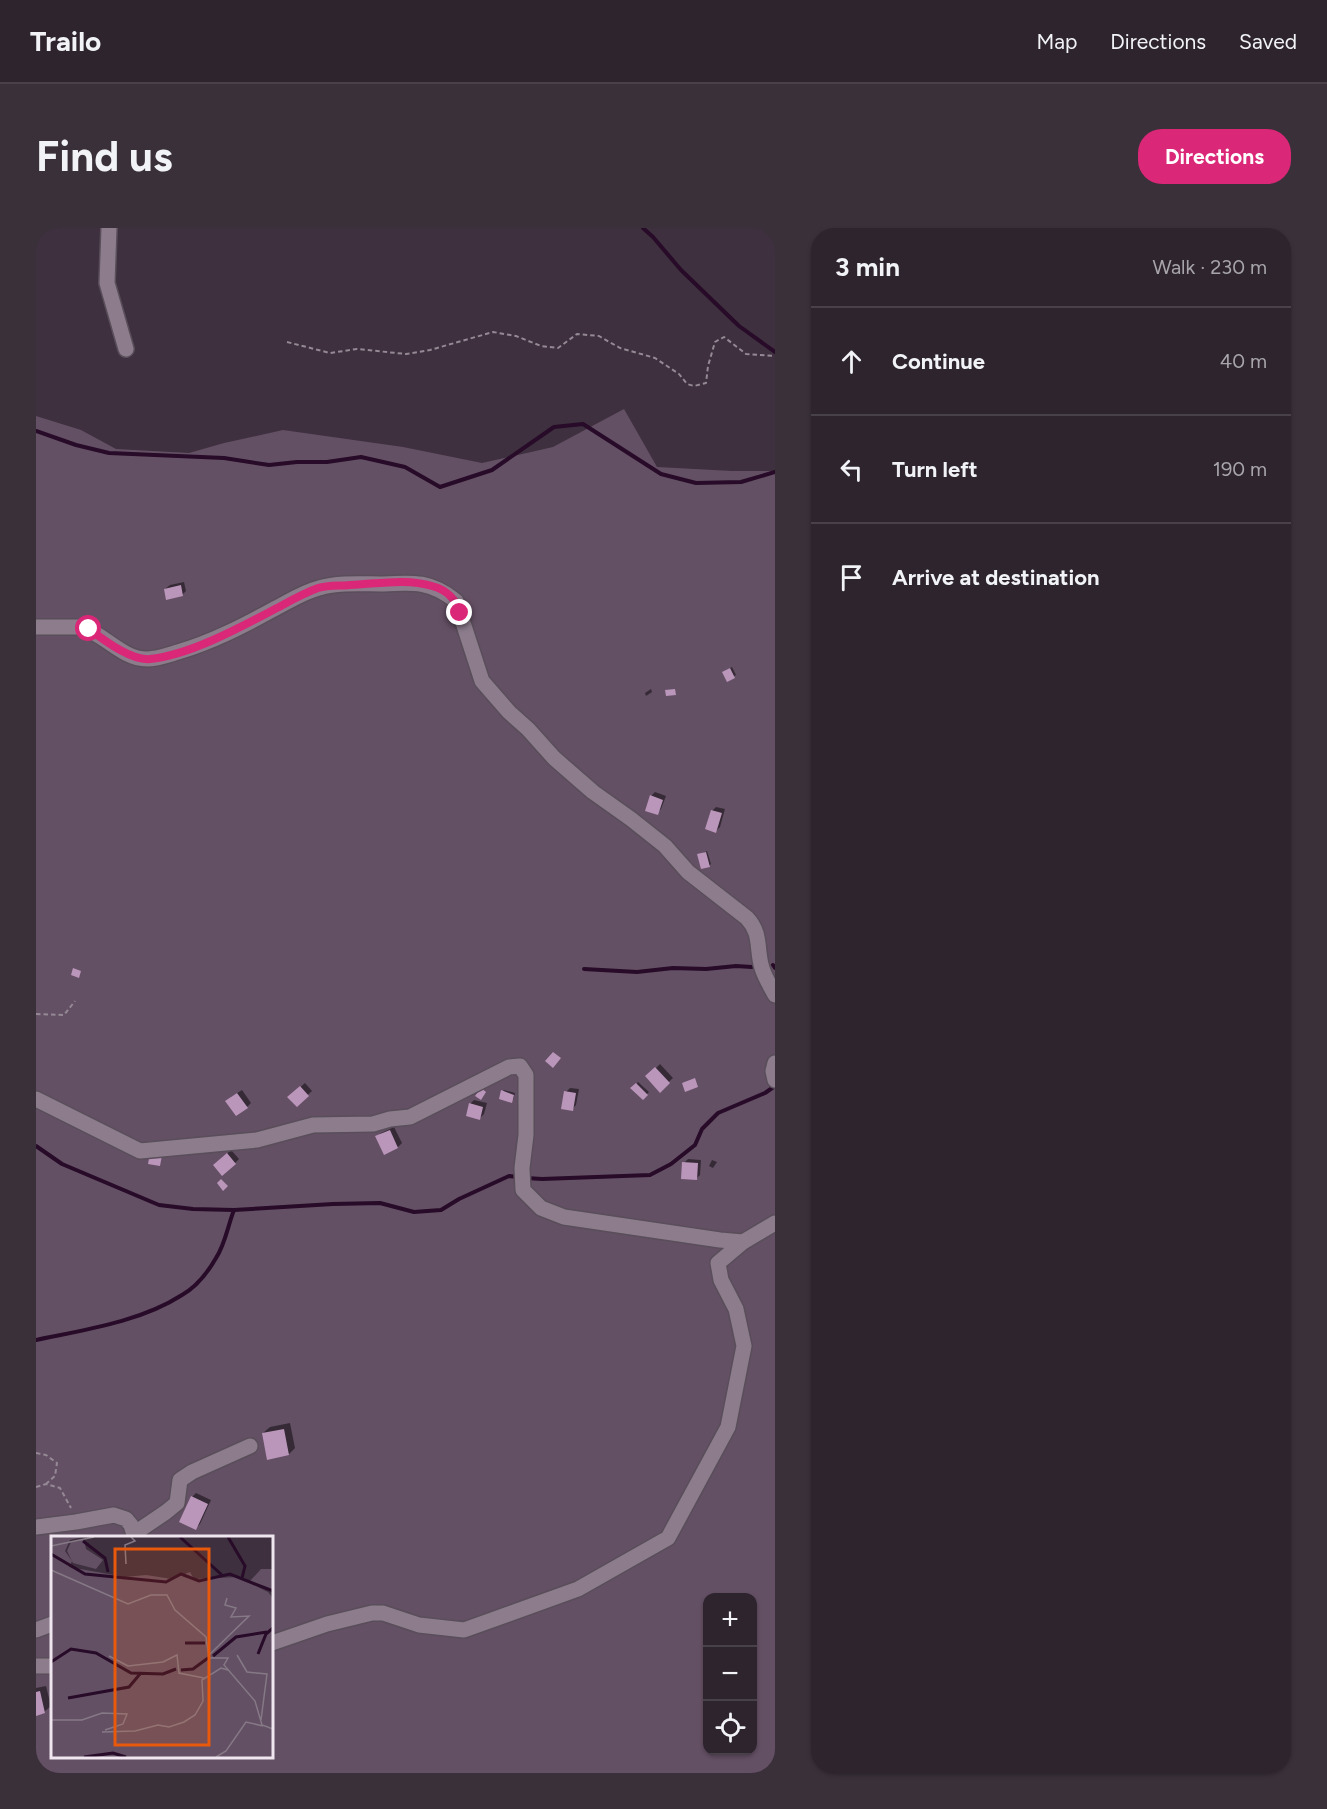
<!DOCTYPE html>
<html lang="en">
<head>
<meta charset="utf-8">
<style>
  :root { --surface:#2e242e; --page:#3a303a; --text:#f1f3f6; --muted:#a7a4aa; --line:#49414a; --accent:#db2777 }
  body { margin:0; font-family:Figtree,sans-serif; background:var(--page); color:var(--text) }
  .controls { position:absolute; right:18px; bottom:18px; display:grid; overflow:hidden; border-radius:12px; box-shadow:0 2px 4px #0004 }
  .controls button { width:54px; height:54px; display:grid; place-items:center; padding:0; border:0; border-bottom:2px solid var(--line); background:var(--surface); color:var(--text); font:30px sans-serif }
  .stop { position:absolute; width:18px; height:18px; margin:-14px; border:4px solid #db2777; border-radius:50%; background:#fff }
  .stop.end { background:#db2777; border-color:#fff; box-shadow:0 2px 6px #0008 }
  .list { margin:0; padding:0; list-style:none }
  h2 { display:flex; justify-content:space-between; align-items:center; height:78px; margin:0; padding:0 24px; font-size:26px }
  h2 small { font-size:20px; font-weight:400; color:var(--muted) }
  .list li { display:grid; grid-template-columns:39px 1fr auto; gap:18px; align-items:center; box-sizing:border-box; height:108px; padding:0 24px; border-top:2px solid var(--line) }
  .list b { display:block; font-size:22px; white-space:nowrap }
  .list em { font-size:20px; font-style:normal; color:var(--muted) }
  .icon { flex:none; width:33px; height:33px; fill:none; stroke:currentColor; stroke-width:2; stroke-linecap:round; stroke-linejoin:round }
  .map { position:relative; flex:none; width:739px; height:1545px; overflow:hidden; border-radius:24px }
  header { display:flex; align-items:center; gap:36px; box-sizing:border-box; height:84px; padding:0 30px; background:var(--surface); border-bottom:2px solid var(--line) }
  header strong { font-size:28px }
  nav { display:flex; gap:33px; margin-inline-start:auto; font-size:21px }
  .intro { display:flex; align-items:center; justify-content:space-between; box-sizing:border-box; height:144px; padding:0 36px }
  h1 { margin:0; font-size:42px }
  .button { padding:15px 27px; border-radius:24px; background:var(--accent); color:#fff; font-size:21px; font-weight:700 }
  main { display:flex; gap:36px; padding:0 36px }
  aside { flex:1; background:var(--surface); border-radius:24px; box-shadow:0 2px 4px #0004 }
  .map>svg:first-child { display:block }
  .green { fill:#645064; fill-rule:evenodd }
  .shadow { fill:#0007 }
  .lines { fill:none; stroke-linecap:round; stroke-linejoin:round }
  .stream { stroke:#270b28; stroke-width:4 }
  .building { fill:#bb96bb }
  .minor-casing { stroke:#594e59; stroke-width:18 }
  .path { stroke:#958995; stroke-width:2; stroke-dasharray:4.5 3; stroke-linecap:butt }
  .minor { stroke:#8c7c8c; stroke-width:15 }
  .route { stroke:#db2777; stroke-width:8 }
  .inset-river { fill:none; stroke:#270b28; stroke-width:3 }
  .inset-road { fill:none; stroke:#857985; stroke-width:1.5 }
  .view { fill:#e8590c; fill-opacity:0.15; stroke:#e8590c; stroke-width:3 }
  .inset-edge { fill:none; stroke:#efe6ef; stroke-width:3 }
</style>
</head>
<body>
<header>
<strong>Trailo</strong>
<nav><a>Map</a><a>Directions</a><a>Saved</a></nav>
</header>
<div class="intro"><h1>Find us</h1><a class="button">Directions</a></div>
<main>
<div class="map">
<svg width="739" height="1545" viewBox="0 0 739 1545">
  <rect width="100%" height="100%" fill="#3e303e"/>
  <path class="green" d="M588 181 621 239 696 243H739V1545H0V188L45 202 80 221 153 225 188 215 247 202 367 219 446 235 517 219ZM16 1310H236V1528H16ZM672 1370H716V1522H672Z"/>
  <path class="shadow" d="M148 354 150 363 146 367 129 361 134 357Z
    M696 439 700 447 691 452 689 443Z
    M615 461 616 464 610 468 609 465Z
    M619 564 630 568 625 581 621 585 615 568Z
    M680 579 689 581 684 599 680 603 676 583Z
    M671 623 675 636 673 638 663 627Z
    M624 836 637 850 624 862 611 849Z
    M602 854 613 864 607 870 597 860Z
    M269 855 276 863 261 877 253 869Z
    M534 860 543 861 540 877 536 881 530 864Z
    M206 862 215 875 211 879 195 869Z
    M468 862 479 865 477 872 467 863Z
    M438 872 451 875 448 886 444 890 434 876Z
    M358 899 366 915 362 919 341 909 345 905Z
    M195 922 203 931 199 935 183 933Z
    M652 931 665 932 664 947 660 951 648 935Z
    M676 932 681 934 677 940 673 938Z
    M254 1195 259 1220 253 1226 227 1205 234 1199Z
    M160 1265 175 1272 164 1296 160 1300 156 1269Z
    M10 1458 15 1478 8 1484 0 1486V1460Z"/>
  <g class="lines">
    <path class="stream" d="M607 0 617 9 645 42 703 98 739 124
      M0 203 40 217 73 225 188 230 233 237 261 234H291L325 229 369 239 404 259 456 242 518 199 547 196 625 246 660 255 705 254 739 244
      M737 737 739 740
      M548 741 601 744 637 740 670 741 700 738 716 739
      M0 918 26 936 123 977 157 981 198 982 297 976 344 975 378 984 405 982 423 971 473 948 482 949
      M490 950 506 951 614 947 635 936 659 917 666 901 682 885 729 865 739 858
      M0 1112C48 1102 104 1094 146 1067 160 1059 172 1044 180 1030 189 1017 192 997 198 982"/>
  </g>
  <path class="building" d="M145 357 147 368 130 372 128 361Z
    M694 440 699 450 691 454 686 444Z
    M639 461 640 467 630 468 629 462Z
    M614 567 627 572 622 587 609 583Z
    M675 582 686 585 680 605 669 601Z
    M670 624 674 639 665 641 661 626Z
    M37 740 45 743 43 750 35 747Z
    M517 824 525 830 517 840 509 833Z
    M619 839 634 855 624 865 609 848Z
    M659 850 662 859 649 864 646 855Z
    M600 855 612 867 607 872 594 860Z
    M264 858 273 868 261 879 251 869Z
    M445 860 450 864 445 872 439 868Z
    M465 862 478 867 476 875 463 871Z
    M528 863 540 865 537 883 525 881Z
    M201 865 212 880 200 888 189 873Z
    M433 875 447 879 444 892 430 888Z
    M354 902 362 920 348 927 339 908Z
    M114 925 126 927 124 938 112 936Z
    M191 925 200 936 186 948 177 937Z
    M646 934 662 935 661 952 645 951Z
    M185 951 192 958 187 963 181 955Z
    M248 1201 253 1227 231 1232 226 1205Z
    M155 1268 172 1276 160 1302 143 1294Z
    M4 1463 9 1485 0 1488V1464Z"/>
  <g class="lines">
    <g class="minor-casing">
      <path id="minor" d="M73 0 71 55 90 121
        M0 399H46C68 406 86 431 111 431 121 431 132 427 142 424 176 414 207 398 238 381 252 374 267 364 283 360 303 354 327 356 347 356 378 354 395 353 420 373L446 453 473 484 492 501 518 530 557 564 595 591 629 618 652 644 711 690C726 706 720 721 726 740 729 750 735 759 739 767
        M739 835 737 843 739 852
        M0 871 104 923 221 912 277 897 337 896 354 891 374 889 473 839 484 838 490 847V907L486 940 487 962 505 980 528 989 684 1012 707 1014
        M0 1299 40 1294 78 1287 90 1291 95 1297 99 1310
        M99 1305 130 1284 141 1275 144 1252 156 1244 214 1218
        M0 1402 16 1396
        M236 1415 291 1396 336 1385H347L383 1397 428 1402 542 1361 632 1310 692 1199 708 1118 700 1081 685 1052 682 1035 707 1014 739 995
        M0 1438H16"/>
    </g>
    <path class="path" d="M251 114 294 125 321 121 370 126 394 122 457 104 480 108 505 118 522 120 541 106 563 108 584 120 619 130 643 146 651 156 658 158 670 155 672 138 679 114 688 109 710 126 739 128
      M0 786 28 787 39 773
      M0 1225 10 1227 21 1235 19 1248 10 1256
      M0 1259 10 1256 24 1260 35 1280"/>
    <use href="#minor" class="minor"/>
  </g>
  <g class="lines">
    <path class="route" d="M53 401C68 412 95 433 114 431 154 427 205 399 241 380 254 373 268 365 282 360 292 357 304 358 314 357 340 356 371 350 396 358 411 362 420 371 424 385"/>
  </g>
  <g transform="translate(15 1308)">
    <rect width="222" height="222" fill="#3e303e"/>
    <path d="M0 1H31L19 4 14 15 21 25 18 31 74 41 95 39 121 43 139 36 143 43 186 41 217 56 222 62V221H0ZM33 3 35 13 52 24 45 33 22 27 16 15 20 6ZM210 33H222V57L199 45Z" fill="#645064"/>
    <path class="inset-river" d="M129 1 172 40M177 1 194 30 191 42M32 5 54 22 57 36M0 18 34 38 115 46 130 38 148 45 179 38 222 55M134 107H154M207 118 215 98 222 92M162 120 185 101 216 96M0 126 20 113 45 117 80 137 112 138 125 133M130 134 142 133 157 122M17 162 78 151 89 138M33 221 62 217 75 221"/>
    <path class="inset-road" d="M0 10 43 1M75 28 74 9 84 5 80 1M0 34 77 68 100 59H116L124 74 155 101 158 122H177L173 129 204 165 211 189 222 193M158 119 198 80 180 81 185 72 174 69 176 62M186 119 196 136 216 138 210 184M58 120 77 130 112 126 126 119 128 137 153 142M0 184H31L51 177 76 178 72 188 54 194M51 196 84 195 107 189 118 191 133 186 144 179 152 165 151 144 170 132 177 134M165 221 175 215 195 186 212 190"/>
    <path class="view" d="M64 13H158V209H64Z"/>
    <rect width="222" height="222" class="inset-edge"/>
  </g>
</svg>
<div class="controls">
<button>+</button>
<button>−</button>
<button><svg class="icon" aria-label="locate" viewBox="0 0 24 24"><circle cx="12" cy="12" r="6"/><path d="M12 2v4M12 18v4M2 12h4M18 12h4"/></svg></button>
</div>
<div class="stop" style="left:53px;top:401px"></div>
<div class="stop end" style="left:424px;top:385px"></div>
</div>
<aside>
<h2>3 min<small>Walk · 230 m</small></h2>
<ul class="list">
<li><svg class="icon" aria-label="ahead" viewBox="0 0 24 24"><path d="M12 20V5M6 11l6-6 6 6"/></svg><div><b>Continue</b></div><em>40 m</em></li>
<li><svg class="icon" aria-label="left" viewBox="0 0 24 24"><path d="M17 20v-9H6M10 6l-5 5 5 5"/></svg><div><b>Turn left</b></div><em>190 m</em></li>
<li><svg class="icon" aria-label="arrive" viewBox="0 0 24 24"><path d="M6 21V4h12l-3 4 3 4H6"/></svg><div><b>Arrive at destination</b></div></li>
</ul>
</aside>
</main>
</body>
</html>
